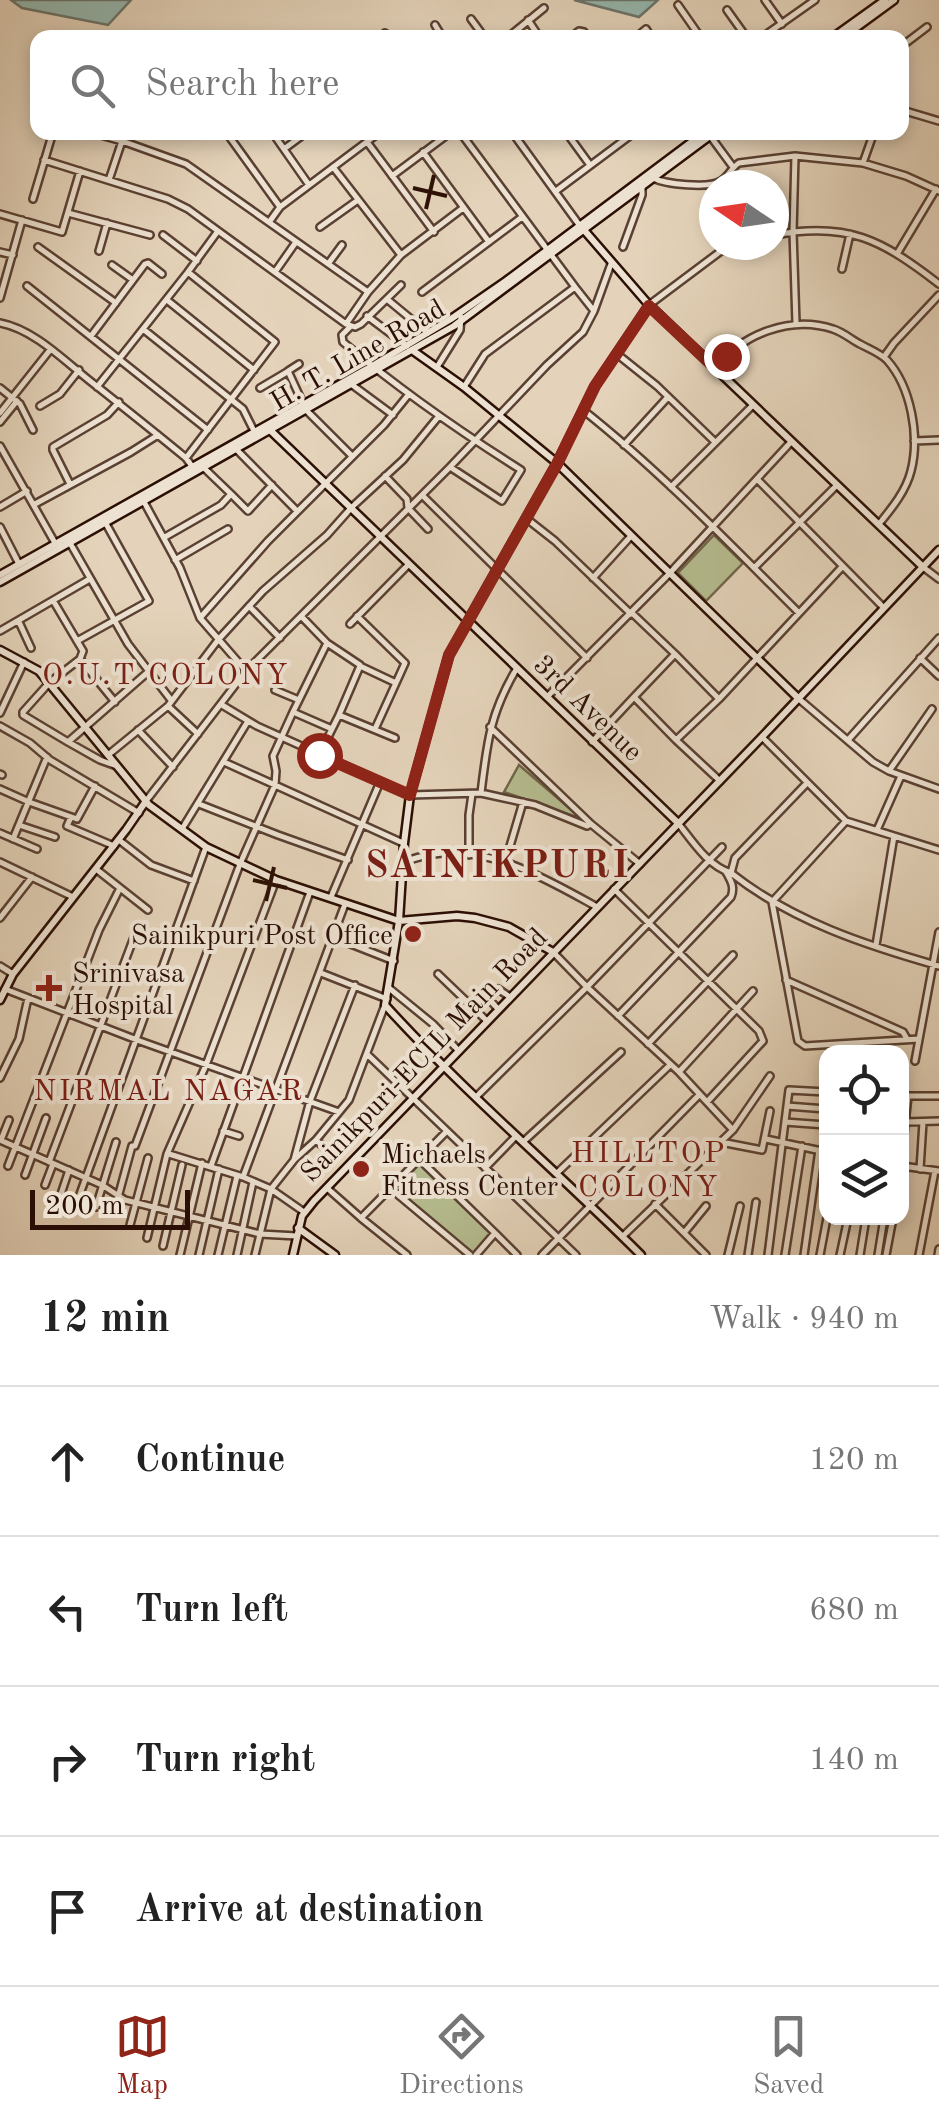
<!DOCTYPE html>
<html lang="en">
<head>
<meta charset="utf-8">
<style>
  :root { --surface:#fff; --page:#f2f2f2; --text:#222; --muted:#767676; --line:#e0e0e0; --accent:#8f2418 }
  body { margin:0; font-family:"Old Standard TT",serif; background:var(--page); color:var(--text) }
  .controls { position:absolute; right:30px; bottom:30px; display:grid; overflow:hidden; border-radius:20px; box-shadow:0 5px 15px #0003 }
  .controls button { width:90px; height:90px; display:grid; place-items:center; padding:0; border:0; border-bottom:2px solid var(--line); background:var(--surface); color:var(--text); font:50px sans-serif }
  .compass { position:absolute; left:699px; top:170px; width:90px; height:90px; border-radius:50%; background:var(--surface); box-shadow:0 5px 15px #0003; rotate:283deg }
  .scale { position:absolute; left:30px; bottom:25px; width:160px; box-sizing:border-box; padding-left:10px; border:5px solid #2c0f04; border-top:0; font-size:28px; line-height:35px; white-space:nowrap; color:#2c0f04; -webkit-text-stroke:8px #ede2d2; paint-order:stroke }
  .stop { position:absolute; width:30px; height:30px; margin:-22px; border:8px solid #8f2418; border-radius:50%; background:#fff }
  .stop.end { background:#8f2418; border-color:#fff; box-shadow:0 2px 10px #0008 }
  .list { margin:0; padding:0; list-style:none }
  h2 { display:flex; justify-content:space-between; align-items:center; height:130px; margin:0; padding:0 40px; font-size:42px }
  h2 small { font-size:32px; font-weight:400; color:var(--muted) }
  .list li { display:grid; grid-template-columns:65px 1fr auto; gap:30px; align-items:center; box-sizing:border-box; height:150px; padding:0 40px; border-top:2px solid var(--line) }
  .list b { display:block; font-size:38px; white-space:nowrap }
  .list em { font-size:32px; font-style:normal; color:var(--muted) }
  .icon { flex:none; width:55px; height:55px; fill:none; stroke:currentColor; stroke-width:2; stroke-linecap:round; stroke-linejoin:round }
  .map { position:relative; flex:none; width:939px; height:1255px; overflow:hidden }
  .search { position:absolute; background:var(--surface); box-shadow:0 5px 15px #0003; left:30px; right:30px; top:30px; height:110px; display:flex; align-items:center; gap:25px; box-sizing:border-box; padding:0 35px; border-radius:20px; color:var(--muted); font-size:38px }
  .sheet { height:730px; background:var(--surface) }
  nav { display:flex; justify-content:space-around; align-items:center; box-sizing:border-box; height:140px; border-top:2px solid var(--line); background:var(--surface); font-size:28px; color:var(--muted) }
  nav a { display:grid; justify-items:center; gap:5px }
  nav .on { color:var(--accent) }
  .map>svg:first-child { display:block }
  .green { fill:#b5bc8f; stroke:#70664a; stroke-width:2.5 }
  .water { fill:#95b8af; stroke:#6b746b; stroke-width:2.5 }
  .lines { fill:none; stroke-linecap:round; stroke-linejoin:round }
  .street-casing { stroke:#5a4032; stroke-width:10 }
  .secondary-casing { stroke:#2c0f04; stroke-width:11 }
  .street { stroke:#ede2d2; stroke-width:5 }
  .secondary { stroke:#ede2d2; stroke-width:6 }
  .route { stroke:#8f2418; stroke-width:12 }
  .ticks { fill:none; stroke:#2c0f04; stroke-width:4 }
  .poi-dot { fill:#8f2418; stroke:#ede2d2; stroke-width:4 }
  .labels { text-anchor:middle; stroke-width:8; stroke-linejoin:round; paint-order:stroke }
  .street-label { font-size:28px; fill:#2c0f04; stroke:#ede2d2 }
  .poi-label { font-size:28px; fill:#2c0f04; stroke:#ede2d2; text-anchor:start }
  .neighbourhood-label { font-size:30px; letter-spacing:2.5px; fill:#7a1f14; stroke:#ede2d2 }
  .district-label { font-size:38px; font-weight:bold; letter-spacing:2.5px; fill:#7a1f14; stroke:#ede2d2 }
</style>
</head>
<body>
<div class="map">
<svg width="939" height="1255" viewBox="0 0 939 1255">
  <rect width="100%" height="100%" fill="#e4d3ba"/>
  <filter id="stains"><feTurbulence type="fractalNoise" baseFrequency=".002" numOctaves="4"/><feColorMatrix values="0 0 0 0 .2 0 0 0 0 .09 0 0 0 0 .02 0 0 0 .5 -.17"/></filter>
  <radialGradient id="worn" r=".72"><stop offset=".6" stop-color="#630" stop-opacity="0"/><stop offset="1" stop-color="#630" stop-opacity=".3"/></radialGradient>
  <path class="green" d="M714 535 743 563 706 601 678 573Z
    M519 765 582 819 504 792Z
    M419 1159 495 1233 476 1255H470L390 1189Z"/>
  <path class="water" d="M11 0H131L108 25 22 8Z
    M574 0H658L639 17Z"/>
  <g class="lines">
    <g class="street-casing">
      <path id="street" d="M765 0 782 24
        M678 5 701 38
        M727 10 747 38
        M471 19 485 38
        M528 20 540 38
        M435 25 443 38
        M385 33 387 38
        M507 38 544 8
        M570 38 579 31 584 32 588 38
        M635 38 646 29 652 38
        M761 38 815 0
        M902 46 927 27
        M902 110 939 121
        M90 132 122 141 186 164 368 292
        M226 132 280 207
        M272 132 309 185
        M460 132 575 287 485 354 464 387
        M512 132 580 226
        M566 132 590 165
        M708 133 733 167
        M367 142 434 232
        M284 149 307 132
        M423 152 489 242
        M795 156 793 232 796 323
        M44 160 168 199 188 209 346 324 355 327 361 324 401 285
        M863 163 874 132
        M333 167 401 255
        M392 176 451 132
        M653 178C665 184 709 189 721 181 729 176 731 168 739 163L795 156 863 163 906 176 939 191
        M109 180 125 132
        M556 191 635 132
        M33 199 53 132
        M68 213 150 235
        M0 214 62 232 80 171
        M270 221 280 207 380 132
        M320 227 358 200
        M163 235 197 261
        M774 235C848 221 882 240 939 284
        M38 247 116 303
        M623 247 642 195V184
        M99 251 107 223
        M0 252 13 255
        M897 254 936 189
        M328 264 342 245
        M112 265 133 280
        M842 269 850 234
        M275 272 296 242
        M27 286 208 430
        M575 287 594 311
        M422 292 522 217
        M0 298 22 220
        M167 300 254 370
        M388 300 428 333
        M649 305 721 251 738 245
        M367 316 407 346
        M0 323C37 330 69 366 99 388 128 411 157 434 186 458L194 469
        M346 324 368 292 401 255 463 208
        M350 327 342 335 343 342C399 389 459 431 521 470L502 501 450 467
        M143 329 243 409 256 435
        M91 336 145 264 148 263 162 274
        M617 354 657 386 715 442
        M884 357 894 343 939 295
        M299 364 288 371 306 410 352 456
        M437 367 460 330 461 317
        M716 369C741 334 791 315 833 329 843 332 852 340 860 344 869 349 880 353 887 360 911 387 920 436 911 471 906 491 892 508 879 524
        M351 384 393 415
        M97 387 188 272 218 231
        M0 388 20 404 33 430
        M260 388 287 372
        M40 406 60 394 79 370
        M583 410C660 471 729 543 799 613
        M0 413 50 350
        M0 422 17 401
        M914 441 939 440
        M624 445 668 397
        M0 446 55 543
        M236 449 297 511
        M186 458 275 342 188 272
        M203 467 231 494
        M385 476 407 499 408 508 428 529
        M757 479 884 608
        M70 484 53 450V447L107 415 119 402
        M671 487 753 405
        M422 495 587 658
        M143 500 180 568 200 618 246 671
        M35 504 131 452 158 435
        M0 507 27 491
        M527 519 555 541 631 614
        M0 527 19 564
        M165 537 221 505 231 494 248 511 272 485
        M70 543 128 644 171 700
        M175 560 228 529
        M923 567 939 579
        M754 568 837 485
        M593 578 631 536
        M54 602 83 651 80 659 115 702
        M249 606 280 638
        M632 613 675 654
        M301 616 327 643 360 665
        M357 616 405 663 396 683
        M200 618 268 541 384 425 409 394
        M19 622 31 648
        M350 624 409 564
        M0 631 88 580
        M77 641 149 601 105 522
        M920 658 939 676
        M80 659 49 683 23 712V715L68 742 148 672
        M275 690 299 700
        M548 696 669 574 791 442
        M634 697 675 654 719 699
        M799 699 873 762 889 771 939 789
        M222 705 257 726 410 795 481 793 535 805 587 826 591 824
        M168 706 198 734
        M293 712 327 643
        M0 713 24 662
        M339 715 395 738
        M0 726 30 743 50 760 139 813
        M490 727 591 824 640 864
        M138 730 173 767
        M762 737 845 820
        M676 740 720 781
        M848 740 939 638
        M68 742 100 760 114 765
        M592 742 634 697 676 740 719 699 842 567
        M108 755 168 706 218 640 263 591 327 535 351 508 403 460 439 416
        M319 755 339 715 360 666 396 683 375 729
        M224 762 403 843
        M889 771 932 709
        M0 774 2 775
        M0 789 29 802 77 819 95 786
        M481 793C487 743 490 713 517 668
        M146 801 246 671 450 467 547 365 583 332 594 311 611 264
        M199 804 278 835 348 860
        M71 817 67 826 114 846
        M678 823C693 842 708 866 731 873 792 921 865 945 939 966
        M19 825 55 837
        M182 829 248 721
        M877 830 901 776
        M0 833 37 849
        M13 839 47 757
        M119 840 151 865 194 881
        M469 855V815L472 794
        M0 862 73 897
        M403 862C413 859 424 855 434 854 492 846 548 880 597 907
        M505 863 523 802
        M96 869 148 910
        M731 873 735 858 807 783
        M614 889 759 1031 763 1041 707 1102
        M331 897 380 782
        M0 918 32 877
        M333 937 394 961
        M876 945 894 836
        M554 953 587 987 679 1072 733 1130
        M0 966 13 974
        M321 973 387 999
        M438 974 487 1021
        M786 980 903 1032 907 1039
        M389 988 433 1024 459 1051
        M5 989 137 1040 339 1112
        M498 1009 489 999 498 989 510 997
        M618 1016 731 897C735 887 731 881 726 872
        M919 1039 805 1046 798 1041 797 1036 772 902 846 821 939 850
        M648 1044 733 955
        M368 1055 576 1255
        M915 1061 939 932
        M679 1072 753 991
        M0 1078 19 1039 28 998
        M902 1096H939
        M476 1097 587 987 722 847
        M787 1106 826 1109
        M785 1122 826 1125
        M905 1122 939 1121
        M223 1131 239 1136
        M766 1139 826 1152
        M0 1140 102 1185 125 1200 260 1234 297 1236
        M1 1140 9 1120
        M316 1140 326 1149
        M523 1142 621 1052
        M721 1142 762 1150 770 1111
        M902 1152 908 1096
        M169 1154 243 1177 271 1189 304 1212
        M295 1159 316 1140 349 1100 385 1005
        M419 1159 495 1233
        M49 1162 136 932
        M8 1166 99 930 120 888
        M211 1166 310 892
        M902 1166 939 1171
        M485 1168 516 1136
        M920 1169 923 1122
        M557 1173 670 1065
        M25 1175 46 1118
        M243 1177 345 904
        M45 1185 53 1164
        M327 1188 361 1218 446 1132
        M390 1188 470 1255
        M61 1194 69 1170
        M655 1204 706 1255
        M76 1205 206 847
        M96 1207 116 1142
        M114 1212 132 1146H135L240 864 275 785 276 771 273 756 293 712 332 729
        M361 1218 407 1255
        M130 1225 148 1158
        M684 1233 706 1206
        M623 1236 733 1130 770 1076
        M147 1238 167 1154 206 1065 276 880
        M163 1246 182 1165
        M180 1255 202 1163
        M199 1255 219 1169
        M218 1255 237 1176
        M237 1255 253 1182
        M255 1255 271 1189 294 1160 310 1101 355 985
        M476 1255 495 1233 517 1255
        M542 1255 699 1095
        M728 1255 740 1206
        M748 1255 756 1202
        M768 1255 789 1090 826 1092
        M785 1255 802 1146
        M804 1255 819 1150
        M820 1255 827 1218
        M840 1255 848 1218
        M860 1255 866 1218
        M878 1255 884 1218
        M886 1255 893 1218
        M919 1255 935 1171
        M938 1255 939 1249"/>
    </g>
    <g class="secondary-casing">
      <path id="secondary" d="M832 38 885 0
        M842 38 894 0
        M584 230 649 305 923 567
        M412 350 464 387 557 463 799 699
        M270 430 678 823
        M0 575 372 366 451 319 506 281 705 132
        M0 582 454 326 715 132
        M0 650 39 671 149 805 206 847 276 880 399 921 457 916 475 918 509 927 553 952
        M0 1000 13 974 126 830 146 801
        M298 1228 335 1255
        M293 1255 302 1216 314 1201 762 737 939 550
        M641 1255C557 1171 465 1093 385 1005L399 921 404 843 410 795 449 655 557 463 595 386 649 305"/>
    </g>
    <use href="#street" class="street"/>
    <use href="#secondary" class="secondary"/>
  </g>
  <g class="lines">
    <path class="route" d="M319 755 410 795 449 655 557 464 595 386 649 306 716 369 726 356"/>
  </g>
  <path class="ticks" d="M413 188 447 196M426 209 434 175M253 880 287 888M266 901 274 867"/>
  <g class="poi-dot">
    <circle cx="413" cy="934" r="10"/>
    <path d="M44 973h10v10h10v10h-10v10h-10v-10h-10v-10h10z"/>
    <circle cx="361" cy="1169" r="10"/>
  </g>
  <g class="labels">
    <g class="street-label">
      <text transform="translate(357 354) rotate(-30)" y="10">H. T. Line Road</text>
      <text transform="translate(589 707) rotate(44)" y="10">3rd Avenue</text>
      <text transform="translate(423 1054) rotate(-46)" y="10">Sainikpuri-ECIL Main Road</text>
    </g>
    <g class="poi-label">
      <text x="393" y="944" text-anchor="end">Sainikpuri Post Office</text>
      <text x="72" y="982">Srinivasa<tspan x="72" dy="32">Hospital</tspan></text>
      <text x="381" y="1163">Michaels<tspan x="381" dy="32">Fitness Center</tspan></text>
    </g>
    <g class="neighbourhood-label">
      <text x="166" y="684">O.U.T COLONY</text>
      <text x="169" y="1100">NIRMAL NAGAR</text>
      <text x="649" y="1162">HILLTOP<tspan x="649" dy="34">COLONY</tspan></text>
    </g>
    <g class="district-label">
      <text x="498" y="877">SAINIKPURI</text>
    </g>
  </g>
  <rect width="100%" height="100%" filter="url(#stains)"/>
  <rect width="100%" height="100%" fill="url(#worn)"/>
</svg>
<div class="controls">
<button><svg class="icon" aria-label="locate" viewBox="0 0 24 24"><circle cx="12" cy="12" r="6"/><path d="M12 2v4M12 18v4M2 12h4M18 12h4"/></svg></button>
<button><svg class="icon" aria-label="layers" viewBox="0 0 24 24"><path d="M12 4l9 5-9 5-9-5zM3 14l9 5 9-5"/></svg></button>
</div>
<svg class="compass" viewBox="-18 -18 36 36"><path d="M0-13l5 13h-10z" fill="#e53935"/><path d="M0 13l5-13h-10z" fill="#767676"/></svg>
<div class="scale">200 m</div>
<div class="stop" style="left:319px;top:755px"></div>
<div class="stop end" style="left:726px;top:356px"></div>
<div class="search"><svg class="icon" aria-label="search" viewBox="0 0 24 24"><circle cx="10" cy="10" r="6"/><path d="M15 15l6 6"/></svg>Search here</div>
</div>
<section class="sheet">
<h2>12 min<small>Walk · 940 m</small></h2>
<ul class="list">
<li><svg class="icon" aria-label="ahead" viewBox="0 0 24 24"><path d="M12 20V5M6 11l6-6 6 6"/></svg><div><b>Continue</b></div><em>120 m</em></li>
<li><svg class="icon" aria-label="left" viewBox="0 0 24 24"><path d="M17 20v-9H6M10 6l-5 5 5 5"/></svg><div><b>Turn left</b></div><em>680 m</em></li>
<li><svg class="icon" aria-label="right" viewBox="0 0 24 24"><path d="M7 20v-9h11M14 6l5 5-5 5"/></svg><div><b>Turn right</b></div><em>140 m</em></li>
<li><svg class="icon" aria-label="arrive" viewBox="0 0 24 24"><path d="M6 21V4h12l-3 4 3 4H6"/></svg><div><b>Arrive at destination</b></div></li>
</ul>
</section>
<nav>
<a class="on"><svg class="icon" aria-label="map" viewBox="0 0 24 24"><path d="M3 6l6-2 6 2 6-2v14l-6 2-6-2-6 2zM9 4v14M15 6v14"/></svg>Map</a>
<a><svg class="icon" aria-label="directions" viewBox="0 0 24 24"><path d="M12 3l9 9-9 9-9-9zM9 14v-3h6M13 9l2 2-2 2"/></svg>Directions</a>
<a><svg class="icon" aria-label="saved" viewBox="0 0 24 24"><path d="M7 4h10v16l-5-4-5 4z"/></svg>Saved</a>
</nav>
</body>
</html>
